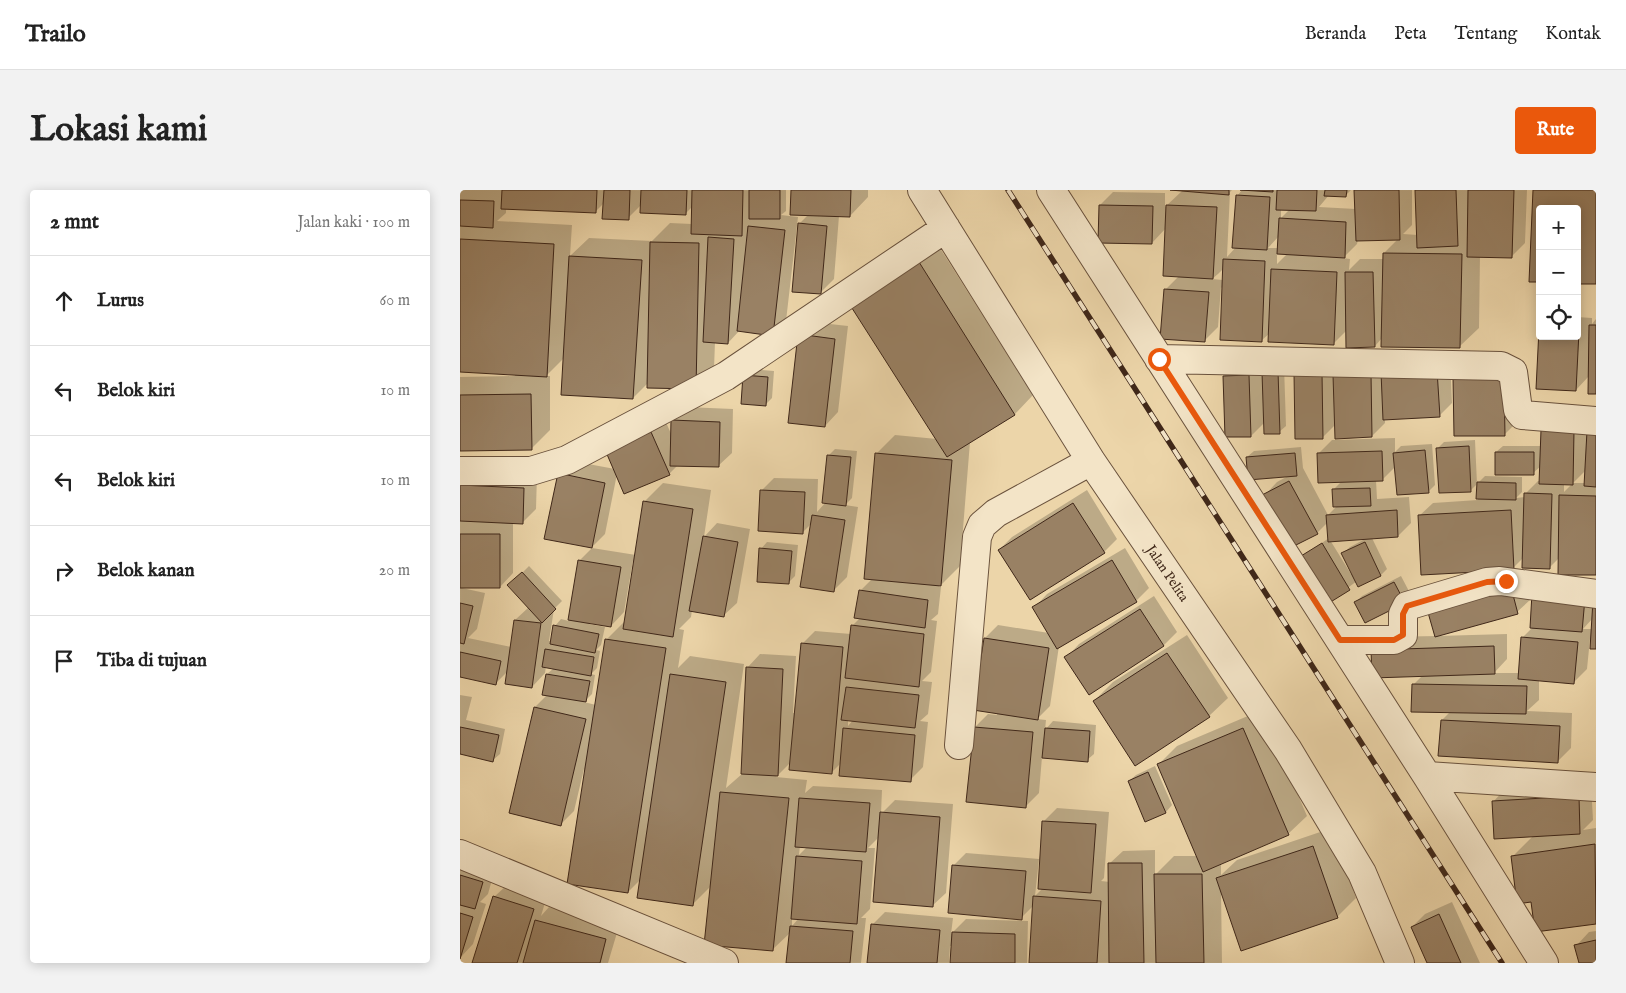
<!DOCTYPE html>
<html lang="id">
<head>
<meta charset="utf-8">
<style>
  :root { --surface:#fff; --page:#f2f2f2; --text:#222; --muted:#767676; --line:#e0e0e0; --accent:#ea580c }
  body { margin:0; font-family:"IM FELL English",serif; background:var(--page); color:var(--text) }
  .controls { position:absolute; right:15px; top:15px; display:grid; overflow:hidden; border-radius:5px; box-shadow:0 2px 12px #0003 }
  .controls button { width:45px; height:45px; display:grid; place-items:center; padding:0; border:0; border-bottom:1px solid var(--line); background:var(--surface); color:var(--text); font:25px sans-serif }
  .stop { position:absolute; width:15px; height:15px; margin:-11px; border:4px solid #ea580c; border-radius:50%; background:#fff }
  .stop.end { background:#ea580c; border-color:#fff; box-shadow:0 1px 5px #0008 }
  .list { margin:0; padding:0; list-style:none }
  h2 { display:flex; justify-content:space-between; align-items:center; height:65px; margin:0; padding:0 20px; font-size:21px }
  h2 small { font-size:16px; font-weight:400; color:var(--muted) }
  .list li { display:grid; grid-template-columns:32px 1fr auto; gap:15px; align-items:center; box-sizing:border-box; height:90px; padding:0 20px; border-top:1px solid var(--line) }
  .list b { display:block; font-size:19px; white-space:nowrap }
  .list em { font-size:16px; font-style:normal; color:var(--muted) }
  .icon { flex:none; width:28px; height:28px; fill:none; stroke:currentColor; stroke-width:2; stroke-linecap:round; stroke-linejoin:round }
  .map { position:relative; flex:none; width:1136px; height:773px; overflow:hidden; border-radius:5px }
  header { display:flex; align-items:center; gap:30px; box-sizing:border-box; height:70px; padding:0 25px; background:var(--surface); border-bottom:1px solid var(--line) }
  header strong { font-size:24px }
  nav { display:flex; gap:28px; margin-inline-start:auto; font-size:18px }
  .intro { display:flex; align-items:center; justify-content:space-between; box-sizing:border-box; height:120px; padding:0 30px }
  h1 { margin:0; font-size:35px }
  .button { padding:12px 22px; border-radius:5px; background:var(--accent); color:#fff; font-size:18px; font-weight:700 }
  main { display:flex; gap:30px; padding:0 30px }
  aside { flex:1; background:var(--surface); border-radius:5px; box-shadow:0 2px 12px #0003 }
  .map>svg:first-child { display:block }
  .shadow { fill:#0003; fill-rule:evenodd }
  .building { fill:#998164; stroke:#3f2719 }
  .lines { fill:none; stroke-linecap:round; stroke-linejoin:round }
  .street-casing { stroke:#6a523d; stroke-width:30 }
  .street { stroke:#f3e4c7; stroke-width:28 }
  .rail-casing { stroke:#3f2719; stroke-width:5.5 }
  .rail { stroke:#f3e4c7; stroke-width:4; stroke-dasharray:11; stroke-linecap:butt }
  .route { stroke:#ea580c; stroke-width:6 }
  .labels { text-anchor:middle; stroke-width:4; stroke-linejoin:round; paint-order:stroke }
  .street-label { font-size:14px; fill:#3f2719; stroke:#f3e4c7 }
</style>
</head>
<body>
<header>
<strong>Trailo</strong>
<nav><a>Beranda</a><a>Peta</a><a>Tentang</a><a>Kontak</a></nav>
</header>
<div class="intro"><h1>Lokasi kami</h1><a class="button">Rute</a></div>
<main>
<aside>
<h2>2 mnt<small>Jalan kaki · 100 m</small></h2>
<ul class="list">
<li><svg class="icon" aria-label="ahead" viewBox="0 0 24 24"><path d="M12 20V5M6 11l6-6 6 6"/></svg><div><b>Lurus</b></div><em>60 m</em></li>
<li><svg class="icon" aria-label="left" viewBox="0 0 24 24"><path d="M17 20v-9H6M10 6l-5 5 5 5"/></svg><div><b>Belok kiri</b></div><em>10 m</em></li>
<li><svg class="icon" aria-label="left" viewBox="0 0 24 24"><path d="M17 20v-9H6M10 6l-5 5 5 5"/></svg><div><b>Belok kiri</b></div><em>10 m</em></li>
<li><svg class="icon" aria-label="right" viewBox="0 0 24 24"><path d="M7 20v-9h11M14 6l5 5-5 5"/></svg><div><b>Belok kanan</b></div><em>20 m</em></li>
<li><svg class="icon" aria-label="arrive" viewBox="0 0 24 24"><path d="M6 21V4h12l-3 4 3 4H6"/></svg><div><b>Tiba di tujuan</b></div></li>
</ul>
</aside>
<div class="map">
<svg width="1136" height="773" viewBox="0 0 1136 773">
  <rect width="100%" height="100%" fill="#ecd5a9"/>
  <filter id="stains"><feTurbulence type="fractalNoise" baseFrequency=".004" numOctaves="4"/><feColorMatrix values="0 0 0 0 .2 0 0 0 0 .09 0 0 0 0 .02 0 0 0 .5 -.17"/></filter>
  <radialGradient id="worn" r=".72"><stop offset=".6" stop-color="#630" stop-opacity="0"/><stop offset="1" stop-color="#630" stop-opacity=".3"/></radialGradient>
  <path class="shadow" d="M0 0H326V21L321 25 338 27 326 131 313 144 280 140 268 153 255 152 254 179 236 197 189 192 173 208 105 167 86 186H90V240L71 259 0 260V187L55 186V184L0 181ZM144 13 168 28 181 15 225 24 233 16 232 34 210 33 192 51 129 48 110 66 112 35 37 31 46 23V18L135 22Z
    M332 0H408V7L390 26H379L374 89 361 102 339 37 337 36 349 24Z
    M712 0H772L770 2 767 67 776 57 777 6 782 0H891L886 5H869L859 17 896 19V0H952V35L943 44 958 45 956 0H1067L1065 53 1052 66H1020L1019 138 1000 156 922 148 915 156 887 140 874 153 810 143 802 150 761 97 758 137 745 150 705 100 719 86 706 38 692 53 640 15 653 2 705 3V17L722 1ZM821 19H830L821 28ZM819 46V58H808ZM938 49 924 63V69H900L889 80 890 69 883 68 897 54 898 50ZM817 63 827 64 817 74ZM764 78 763 90 752 89 758 84Z
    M478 55 573 205 555 224 510 252 500 376 479 397H481L478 424 471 430 477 431 471 482 462 491 472 492 468 524 460 531 468 532 463 577 450 590 381 573 371 583 331 572 316 587 347 590 345 603 353 596 422 600 421 624 435 610 493 614 486 703 472 716 419 647 408 658H415L410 719 401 728H406L401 773H327L331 742 312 760 252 695 232 715 181 689 168 702 126 580 124 579 114 621 101 634 75 517 88 504 87 484 94 478 86 476 85 483 72 497 48 481 36 493 0 485V282L77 285 76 319 62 333 53 332V383L40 397 2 398 25 403 17 439 8 448 51 457 55 430 69 417 56 389 69 376 102 411 94 419 89 451H92L95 436 101 429 109 431 119 371 132 358 176 365 185 311 203 293 251 300 244 347 257 333 290 339 277 413 263 426 232 420 231 427 219 439 224 440 218 478 230 466 284 474 266 598 282 584 287 478 300 464 336 466 333 523H335L342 454 355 441 391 444 392 436 400 428V401L412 389 416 264 435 245 477 249 392 115ZM173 371H175L165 431 146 450 136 515 124 512 132 504 135 485 131 484 137 478 140 461 136 460 141 455 145 437 129 434V432L151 436 164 422ZM388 529 393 530 388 536ZM340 656 347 657 339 665ZM332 728H339L332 736Z
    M1117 127 1132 128V134L1136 129V203L1129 186 1116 200 1080 146H1117Z
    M352 132 388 136 378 222 365 236 329 232Z
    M990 167 992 213 979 226 925 229V233L912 246 876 234 863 247 836 184Z
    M777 173 824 175 826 236 819 242 805 232 791 246 764 186Z
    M1008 174 1057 232 1044 245Z
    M291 179 314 181 312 208 306 214 282 213Z
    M226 217 273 219 272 263 258 276 218 275 209 284H157L145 344 132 357 99 284 112 271 155 279 148 262 205 230 212 246V230Z
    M1136 233V384L1099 368 1089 378 1063 368 1053 378 959 326 973 313 1018 310V293L1011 300 978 258 984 252 1015 250 1017 294 1025 286 1062 287V302L1056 308 1065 307V304L1078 291H1081V276L1073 283 1036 262 1043 256H1082ZM1126 280 1125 293H1113ZM1104 293 1112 294 1104 302Z
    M935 248V262L941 256 972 254 975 295 968 302 935 277 923 289 916 290 917 309 949 307 951 333 938 346 912 348 927 379 921 385 897 391 870 411 843 366 869 348 868 332 857 343 804 306 817 292 830 285 787 267 794 261 841 257 843 278 868 325 877 316 874 299 882 291 858 264 872 250ZM907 348 890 357 883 363 893 383 891 384 870 350Z
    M375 259 397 261 392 308 385 315 398 317 387 387 374 400 352 333 343 342 301 301 314 288 358 289 357 322 366 312 368 266Z
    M627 300 657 349 644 362 539 360 552 347Z
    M307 352 338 355 335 386 329 392 301 359Z
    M665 358 689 398 676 411 599 456 590 516 577 529 586 530 585 540 593 531 636 535 634 564 627 570 582 567 579 603 565 617 515 537 528 524 537 525V523L525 448 538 435 589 443 574 418 587 404Z
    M1064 384 1071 409 1057 422 977 446 1047 444V469L1034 483H1060L1062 448 1073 437 1136 395V458L1132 449H1130L1127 479 1114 492 1079 490V510L1067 521 1112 523 1111 558 1097 572 982 530 990 522 953 495 963 485 925 447 976 446ZM1133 428V439H1123Z
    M941 386 951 405 896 412 902 406Z
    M694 406 717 442 704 455 606 468 619 454Z
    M727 445 768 508 749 526 634 511 653 492Z
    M0 505 12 507 6 530 45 539 40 564 33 570 0 563Z
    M802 520 847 626 828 644 761 673V685L777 670 872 638 896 708 877 727 761 700 762 773H570L574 715 561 728 493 676 506 663 579 669 575 706 583 698 584 631 597 618 649 622 644 688 641 691 650 692 649 674 663 661 695 660V685L714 666H737L699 574 717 556Z
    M695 576 712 615 706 622 686 630 669 591 676 585Z
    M1131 594 1133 630 1123 640 1136 638V733L1076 741 1072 710 1052 667 1073 646 1033 612 1046 598Z
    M0 668 35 679 28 704 20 712 26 714 13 754 0 768Z
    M48 694 87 706 81 726 89 717 159 736 148 773H14L34 707Z
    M992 712 1020 773H968L952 737 965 724Z
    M425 722 493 728 491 744 506 729 568 731 567 773H492V756H490L489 773H409L412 735Z
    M1136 741V773H1120L1116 756 1129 742Z"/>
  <path class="building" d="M42 0H137L136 23 41 19Z
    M144 0H170L169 30 142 29Z
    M181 0H227L226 25 180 23Z
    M232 0H283L282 46 231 44Z
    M289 0H320V29H289Z
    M331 0H391L390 27 330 25Z
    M710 0H769V5Z
    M780 0H813V2Z
    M817 0H857L856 21 816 20Z
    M865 0H887L886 7 864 6Z
    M894 0H939L940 50 896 51Z
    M955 0H996L998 56 957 58Z
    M1008 0H1054L1052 68 1007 67Z
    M1073 0H1136V94H1117V19H1080V92H1069Z
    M776 5 810 7 807 60 772 58Z
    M0 10 34 11 33 38 0 36Z
    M639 15 693 16 692 54 638 53Z
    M706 15 757 17 753 89 703 86Z
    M819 28 886 32 885 68 817 64Z
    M338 33 367 36 361 104 332 102Z
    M288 36 325 40 313 146 277 141Z
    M248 47 274 49 268 154 243 152Z
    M0 49 94 54 87 187 0 182Z
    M190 52 239 53 236 199 187 198Z
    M923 63 1002 64 1000 158 921 157Z
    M109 66 182 70 173 209 101 205Z
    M763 69 805 71 802 152 760 150Z
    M459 72 555 225 487 267 390 115Z
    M811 79 877 82 874 155 808 152Z
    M885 82H913L915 157 886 158Z
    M704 99 749 102 745 152 700 149Z
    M1129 135H1136V204H1128Z
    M1079 139 1080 146H1117V141H1119L1116 201 1076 199Z
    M338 144 375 149 365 237 328 233Z
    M977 180 980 227 923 230 921 182Z
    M818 181 820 244H804L802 182Z
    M834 183H862L863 249H835Z
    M911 184 912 247 875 249 873 185Z
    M283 185 308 187 306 216 281 214Z
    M789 185 791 247H765L763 186Z
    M993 187H1044L1045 246H994Z
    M71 204 72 260 0 261V205Z
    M211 230 260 232 259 277 210 276Z
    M1081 240 1114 241 1113 295 1079 294Z
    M1127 241H1136V297L1124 296Z
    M191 242 210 285 164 304 146 262Z
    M1009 256 1011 302 979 303 976 258Z
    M965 260 969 303 937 305 933 263Z
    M922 261 923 291 858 293 857 263Z
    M1035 262H1074V285H1035Z
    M415 263 492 270 481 396 404 389Z
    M835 263 837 286 788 290 786 267Z
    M367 265 391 267 386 316 362 313Z
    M98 283 145 293 132 358 84 349Z
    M829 291 858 344 830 358 802 305Z
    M1017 292 1056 293V310L1016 309Z
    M0 295 64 298 63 334 0 331Z
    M910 298 911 316 873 317 872 299Z
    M300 300 345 302 343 344 298 341Z
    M1064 303 1092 304 1090 379 1062 378Z
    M1099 305 1136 306V385H1098Z
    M183 311 233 319 213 447 163 439Z
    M613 313 645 363 570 410 538 360Z
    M937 320 938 347 868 352 866 325Z
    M1051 320 1054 380 961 385 958 325Z
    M352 325 385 330 374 402 340 397Z
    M0 344H40V398H0Z
    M243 346 278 352 264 427 229 421Z
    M905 352 921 386 898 397 881 363Z
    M862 353 890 400 869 413 841 366Z
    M299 358 332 361 329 394 297 392Z
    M118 370 161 377 151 437 108 430Z
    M652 370 677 412 597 459 572 417Z
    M62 382 96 419 82 433 47 395Z
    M934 392 945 413 905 433 894 412Z
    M1051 397 1058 424 975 447 967 419Z
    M399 400 468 410 465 438 394 428Z
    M1072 403 1125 408 1122 442 1070 438Z
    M1133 410H1136V459H1130Z
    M0 413 13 416 4 454 0 453Z
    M680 419 704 456 629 505 604 467Z
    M54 430 81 433 72 498 45 494Z
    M93 435 139 444 135 463 90 454Z
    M391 435 464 444 459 497 385 488Z
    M1061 447 1118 452 1114 494 1058 489Z
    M524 448 589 458 578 530 513 520Z
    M145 449 206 458 168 703 107 694Z
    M341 453 383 457 372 584 329 580Z
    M1034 456 1035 484 912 488 911 460Z
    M85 459 134 467 131 486 82 477Z
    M0 462 41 471 36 495 0 487Z
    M707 463 750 527 675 576 633 511Z
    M286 477 323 479 318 586 281 584Z
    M86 484 130 491 126 512 82 505Z
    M210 484 266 492 233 716 177 708Z
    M952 494 1067 496 1066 524 951 522Z
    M386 497 459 505 455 538 381 530Z
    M74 517 126 529 101 636 49 623Z
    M981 530 1100 536 1098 573 978 566Z
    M0 537 39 545 33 572 0 564Z
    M514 537 573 542 566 618 506 612Z
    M383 538 455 545 451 592 379 586Z
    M585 538 630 541 628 572 582 568Z
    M783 538 829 645 743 682 697 574Z
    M688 582 706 623 685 632 668 591Z
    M260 602 329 608 313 761 244 755Z
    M1119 606 1120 644 1034 649 1032 611Z
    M339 608 410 613 406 662 335 657Z
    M420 622 480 627 473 717 413 712Z
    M582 631 636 634 631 703 578 699Z
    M1135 654 1136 734 1075 742 1071 712 1057 714 1051 666Z
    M853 656 878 728 781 761 756 688Z
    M336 666 402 671 397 734 331 729Z
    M648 673H682L684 773H649Z
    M492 675 566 681 562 730 488 723Z
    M694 684H742L744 773H696Z
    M0 685 23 692 15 719 0 715Z
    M33 706 74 719 57 773H12Z
    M573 706 641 711 637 773H569Z
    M0 723 13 727 0 769Z
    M979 724 1001 773H967L951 737Z
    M75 730 146 749 140 773H63Z
    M411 734 480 740 477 773H407Z
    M330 736 393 741 390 773H326Z
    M492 742 555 744V773H490Z
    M1136 750V773H1119L1114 755Z"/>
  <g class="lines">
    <g class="street-casing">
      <path id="street" d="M462 0 631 271 828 560 902 683 940 773
        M591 0 967 586 1084 773
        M699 169 1041 176 1053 182 1058 220 1062 225 1136 231
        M0 281H71L107 270 266 186 486 38
        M880 450H934L943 445V424L947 416 1027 392 1040 391 1136 404
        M499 555 517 347 522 335 536 323 631 271
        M967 586 1136 597
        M0 664 264 773"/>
    </g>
    <use href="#street" class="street"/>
    <g class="rail-casing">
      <path id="rail" d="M548 0 1042 773"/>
    </g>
    <use href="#rail" class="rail"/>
  </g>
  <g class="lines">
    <path class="route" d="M699 169 880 450H934L943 445V424L947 416 1027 392 1046 391"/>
  </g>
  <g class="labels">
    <g class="street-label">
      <text transform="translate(708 383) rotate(56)" y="5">Jalan Pelita</text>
    </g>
  </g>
  <rect width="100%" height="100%" filter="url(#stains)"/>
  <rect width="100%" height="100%" fill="url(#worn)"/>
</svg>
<div class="controls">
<button>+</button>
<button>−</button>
<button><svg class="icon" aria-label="locate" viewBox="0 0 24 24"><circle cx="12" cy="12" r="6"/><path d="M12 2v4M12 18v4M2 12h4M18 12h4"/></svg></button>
</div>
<div class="stop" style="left:699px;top:169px"></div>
<div class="stop end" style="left:1046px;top:391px"></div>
</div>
</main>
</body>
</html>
